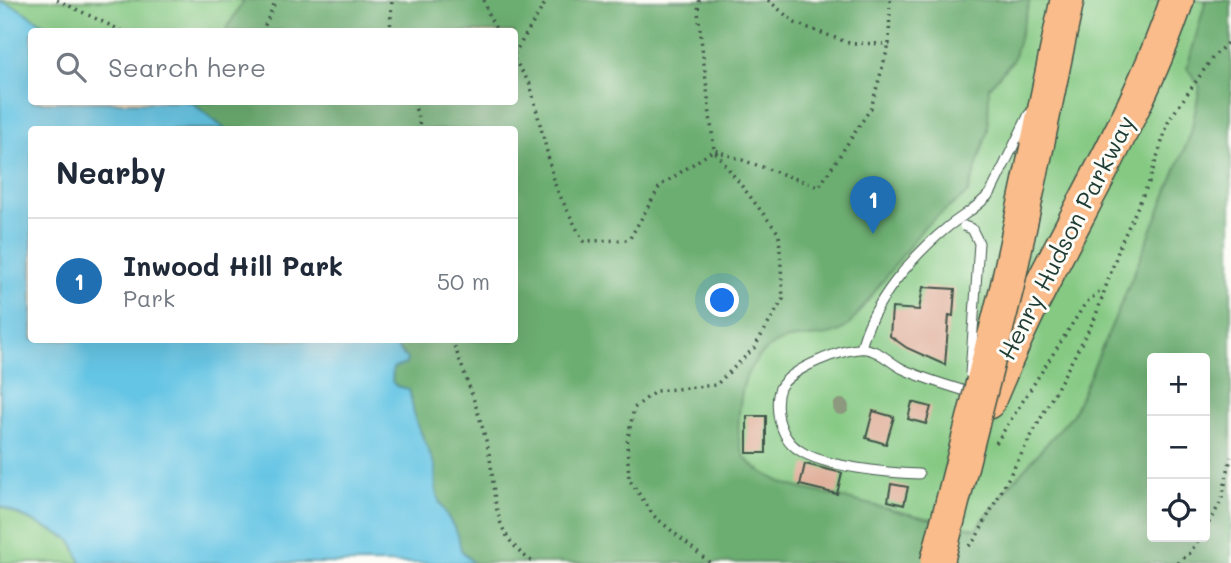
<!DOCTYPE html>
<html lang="en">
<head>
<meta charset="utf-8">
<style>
  :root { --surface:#fff; --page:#f2f2f3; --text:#1f2937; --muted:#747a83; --line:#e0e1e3; --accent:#1f6fb2 }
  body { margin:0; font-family:Mali,sans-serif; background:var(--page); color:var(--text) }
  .controls { position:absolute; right:21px; bottom:21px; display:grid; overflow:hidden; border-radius:7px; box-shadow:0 7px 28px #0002 }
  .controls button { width:63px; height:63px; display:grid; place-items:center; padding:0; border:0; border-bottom:2px solid var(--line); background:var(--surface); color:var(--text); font:35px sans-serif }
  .you { position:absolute; left:723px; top:301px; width:24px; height:24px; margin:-18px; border:5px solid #fff; border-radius:50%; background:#1a73e8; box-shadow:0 0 0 10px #1a73e833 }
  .badge { display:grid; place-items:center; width:46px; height:46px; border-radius:50%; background:var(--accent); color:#fff; font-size:23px; font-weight:700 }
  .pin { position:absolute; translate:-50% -58px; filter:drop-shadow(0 2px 4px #0008) }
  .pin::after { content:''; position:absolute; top:37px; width:24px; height:21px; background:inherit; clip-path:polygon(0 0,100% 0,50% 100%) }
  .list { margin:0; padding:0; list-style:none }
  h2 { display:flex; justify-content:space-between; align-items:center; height:91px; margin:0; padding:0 28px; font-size:30px }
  h2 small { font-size:23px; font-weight:400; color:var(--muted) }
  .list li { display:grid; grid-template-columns:46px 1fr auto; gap:21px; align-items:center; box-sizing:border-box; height:126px; padding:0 28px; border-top:2px solid var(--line) }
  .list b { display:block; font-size:26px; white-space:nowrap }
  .list p { margin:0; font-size:23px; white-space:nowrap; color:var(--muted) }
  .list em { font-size:23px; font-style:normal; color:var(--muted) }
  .icon { flex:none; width:38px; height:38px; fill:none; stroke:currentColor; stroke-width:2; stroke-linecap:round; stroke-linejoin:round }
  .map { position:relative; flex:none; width:1231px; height:563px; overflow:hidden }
  .search { position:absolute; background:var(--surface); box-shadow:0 7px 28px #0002; left:28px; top:28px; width:490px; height:77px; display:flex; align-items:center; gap:18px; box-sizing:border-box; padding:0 24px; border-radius:7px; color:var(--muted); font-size:26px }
  .panel { position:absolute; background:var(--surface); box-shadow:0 7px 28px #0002; left:28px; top:126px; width:490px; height:217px; border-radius:7px }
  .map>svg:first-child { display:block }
  .green { fill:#85c983; stroke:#52835c; stroke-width:2; fill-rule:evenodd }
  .forest { fill:#6cad71; stroke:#467552; stroke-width:2; fill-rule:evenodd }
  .water { fill:#65c5e4; stroke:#42818c; stroke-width:2 }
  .building { fill:#dfad98 }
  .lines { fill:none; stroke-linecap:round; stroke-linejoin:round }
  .lane-casing { stroke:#3f5549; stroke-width:11 }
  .highway-casing { stroke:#3f5549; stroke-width:36 }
  .path { stroke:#3f5549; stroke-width:3.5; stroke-dasharray:2 5; stroke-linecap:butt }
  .lane { stroke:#fff; stroke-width:9 }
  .highway { stroke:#f9bc8a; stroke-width:33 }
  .lane-bridge-casing { stroke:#3f5549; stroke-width:11; stroke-linecap:butt }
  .highway-bridge-casing { stroke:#3f5549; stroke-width:36; stroke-linecap:butt }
  .lane-bridge { stroke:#fff; stroke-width:9 }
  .highway-bridge { stroke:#f9bc8a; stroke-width:33 }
  .tree { fill:#8c997e }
  .labels { text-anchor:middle; stroke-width:6; stroke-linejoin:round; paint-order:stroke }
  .street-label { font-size:24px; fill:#1f3d34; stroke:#fdfcf7 }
</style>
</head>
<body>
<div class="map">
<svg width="1231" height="563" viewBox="0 0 1231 563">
  <rect width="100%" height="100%" fill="#fdfcf7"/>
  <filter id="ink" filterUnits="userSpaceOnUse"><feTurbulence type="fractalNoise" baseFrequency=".0143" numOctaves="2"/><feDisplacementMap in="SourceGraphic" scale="14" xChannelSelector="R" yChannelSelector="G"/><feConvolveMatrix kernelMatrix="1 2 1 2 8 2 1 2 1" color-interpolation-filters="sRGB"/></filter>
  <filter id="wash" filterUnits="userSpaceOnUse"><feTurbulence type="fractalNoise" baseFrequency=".00686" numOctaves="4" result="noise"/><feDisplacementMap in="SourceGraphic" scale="28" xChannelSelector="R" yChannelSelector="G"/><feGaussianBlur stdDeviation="1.57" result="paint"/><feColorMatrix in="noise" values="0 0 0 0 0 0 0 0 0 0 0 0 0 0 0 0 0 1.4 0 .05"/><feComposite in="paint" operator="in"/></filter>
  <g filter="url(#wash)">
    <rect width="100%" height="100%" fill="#f2dec1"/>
    <path class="green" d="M0 0H1231V563H127L185 340H514V130H32L0 178ZM32 32H514V102H32ZM1152 358H1205V537H1152Z
      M0 506 68 538 74 545 81 563H0Z"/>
    <path class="forest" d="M244 0H1030L1013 60 989 87 988 131 968 193 925 226 849 325C819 350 786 320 754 363 743 377 741 396 739 413 738 429 737 447 747 460 754 468 772 478 783 483 799 489 818 492 835 496 882 508 929 519 976 529L1010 485 1073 414 1125 295 1191 133 1200 87 1187 68 1206 0H1231V563H473L461 550 455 530 440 503 436 492 435 466 415 419 409 389 396 386 392 381 393 368 399 365 404 354 398 349 394 340H514V130L225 129 191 102H514V32L225 31ZM1152 358H1205V537H1152Z"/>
    <path class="water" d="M0 1 16 7 55 31 32 32V102H191L225 129 32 130V340H394L398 349 407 359 406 364 393 368 392 381 396 386 409 389 415 419 435 466 436 492 440 503 458 535 461 550 473 563H81L74 545 68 538 0 506Z"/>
    <g id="blocks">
      <path class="building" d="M923 287 955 289 953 316 949 315 945 365 907 348 890 336 892 308 919 310Z
        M912 402 931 407 926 424 908 419Z
        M873 411 894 417 886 444 866 438Z
        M747 416H766V453H747Z
        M805 464 842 473 837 494 800 485Z
        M891 484 908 487 904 505 888 501Z"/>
    </g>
  </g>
  <g filter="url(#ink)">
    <use href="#blocks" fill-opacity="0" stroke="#3f5549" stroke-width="2"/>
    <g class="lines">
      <g class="lane-casing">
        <path id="lane" d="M861 349C871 303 913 255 949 226 963 215 980 206 991 192L1029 114
          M919 474C890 473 823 467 799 450 788 443 783 433 779 420 777 410 776 398 780 388 790 369 844 347 866 349 881 351 890 363 903 369 926 380 951 386 974 394"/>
      </g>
      <g class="highway-casing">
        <path id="highway" d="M1037 146 1067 0
          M988 402C1004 364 1020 326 1039 290 1087 194 1143 102 1177 0"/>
      </g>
      <path class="path" d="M57 0 124 32
        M484 0 490 18 498 32
        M699 0 698 12 714 150 779 234 783 299 754 348 716 385 656 391 634 408 627 443 629 479 654 516 710 563
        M768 0 795 23 849 43 889 44 890 0
        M262 32 276 0
        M390 32 392 0
        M514 54 547 0
        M514 59 530 84 556 188 583 241 629 240 660 186 714 150 819 187 871 108 889 44
        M414 102 421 130
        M452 340C465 374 479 412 488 448 498 495 487 531 534 563
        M996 443 1085 304 1102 289
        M1205 529 1221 502 1231 457
        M969 546 976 538 1095 318 1121 243 1149 182 1169 120 1213 57 1231 39
        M1178 563 1190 553 1200 537"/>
      <use href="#lane" class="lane"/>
      <use href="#highway" class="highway"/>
      <g class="lane-bridge-casing">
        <path id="lane-bridge" d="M964 226 972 229 979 243 970 374"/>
      </g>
      <g class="highway-bridge-casing">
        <path id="highway-bridge" d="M937 563 1007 287 1037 146"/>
      </g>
      <use href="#lane-bridge" class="lane-bridge"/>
      <use href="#highway-bridge" class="highway-bridge"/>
    </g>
    <circle class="tree" cx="841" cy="407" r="8"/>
  </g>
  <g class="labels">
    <g class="street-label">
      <text transform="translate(1067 238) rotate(-63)" y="8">Henry Hudson Parkway</text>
    </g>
  </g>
</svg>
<div class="controls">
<button>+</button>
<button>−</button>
<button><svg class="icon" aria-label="locate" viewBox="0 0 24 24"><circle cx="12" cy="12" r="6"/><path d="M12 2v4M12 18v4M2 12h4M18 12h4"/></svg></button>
</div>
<div class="you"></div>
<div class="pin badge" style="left:873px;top:234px">1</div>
<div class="search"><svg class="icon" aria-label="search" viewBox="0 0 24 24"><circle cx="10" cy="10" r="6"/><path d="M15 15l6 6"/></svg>Search here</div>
<section class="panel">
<h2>Nearby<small></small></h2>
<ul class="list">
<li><span class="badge">1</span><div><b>Inwood Hill Park</b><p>Park</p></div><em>50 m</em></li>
</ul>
</section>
</div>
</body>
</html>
